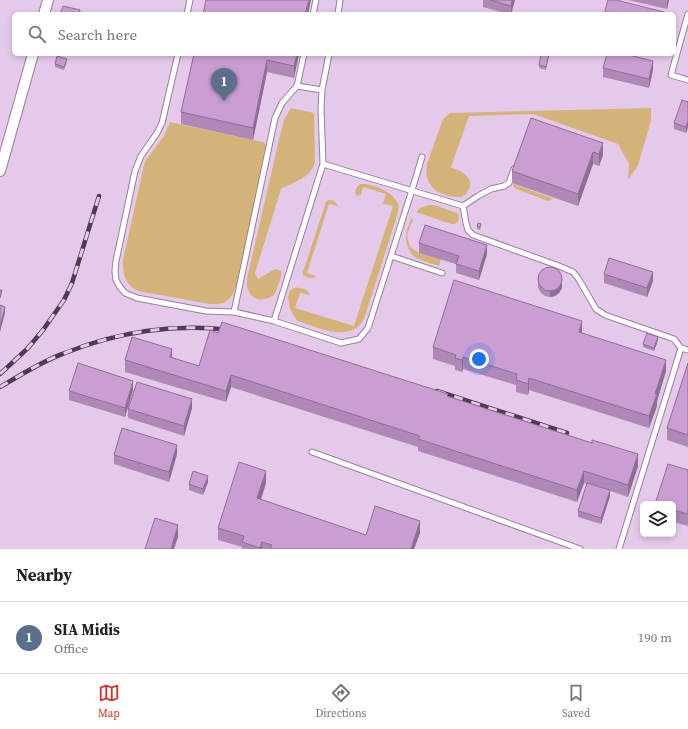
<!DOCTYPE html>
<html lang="en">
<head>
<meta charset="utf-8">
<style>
  :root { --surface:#fff; --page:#f2f2f2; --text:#222; --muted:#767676; --line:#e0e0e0; --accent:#d93025 }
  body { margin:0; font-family:"Source Serif 4",serif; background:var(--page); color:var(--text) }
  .controls { position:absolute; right:12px; bottom:12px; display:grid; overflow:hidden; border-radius:6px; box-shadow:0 2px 6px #0003 }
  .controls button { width:36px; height:36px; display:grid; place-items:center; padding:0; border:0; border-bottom:1px solid var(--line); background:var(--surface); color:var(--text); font:20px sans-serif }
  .you { position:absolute; left:479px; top:359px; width:14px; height:14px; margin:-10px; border:3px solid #fff; border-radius:50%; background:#1a73e8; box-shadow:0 0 0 6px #1a73e833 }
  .badge { display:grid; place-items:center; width:26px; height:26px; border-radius:50%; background:var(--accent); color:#fff; font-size:13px; font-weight:700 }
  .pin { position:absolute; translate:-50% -33px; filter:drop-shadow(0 1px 2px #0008) }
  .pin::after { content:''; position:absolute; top:21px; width:14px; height:12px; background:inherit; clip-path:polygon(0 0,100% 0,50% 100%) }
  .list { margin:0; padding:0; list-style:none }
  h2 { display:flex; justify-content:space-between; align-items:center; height:52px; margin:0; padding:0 16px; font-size:17px }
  h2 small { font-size:13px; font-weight:400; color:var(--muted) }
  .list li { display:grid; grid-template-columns:26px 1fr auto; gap:12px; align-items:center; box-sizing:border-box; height:72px; padding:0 16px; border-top:1px solid var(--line) }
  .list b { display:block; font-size:15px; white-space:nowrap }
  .list p { margin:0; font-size:13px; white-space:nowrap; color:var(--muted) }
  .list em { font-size:13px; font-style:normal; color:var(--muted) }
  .icon { flex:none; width:22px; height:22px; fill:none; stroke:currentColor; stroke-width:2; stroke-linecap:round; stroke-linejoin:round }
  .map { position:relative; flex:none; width:688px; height:549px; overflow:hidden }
  .search { position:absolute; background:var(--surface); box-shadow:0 2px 6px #0003; left:12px; right:12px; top:12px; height:44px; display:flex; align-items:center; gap:10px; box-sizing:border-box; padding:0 14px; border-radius:6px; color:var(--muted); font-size:15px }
  .sheet { height:124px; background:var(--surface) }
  nav { display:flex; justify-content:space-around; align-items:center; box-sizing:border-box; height:56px; border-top:1px solid var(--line); background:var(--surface); font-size:11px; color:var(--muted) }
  nav a { display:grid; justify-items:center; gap:2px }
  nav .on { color:var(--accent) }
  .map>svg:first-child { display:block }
  .green { fill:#d4b378 }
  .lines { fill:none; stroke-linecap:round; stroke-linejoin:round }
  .lane-casing { stroke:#997e9d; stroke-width:7 }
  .street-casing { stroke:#997e9d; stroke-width:12 }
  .lane { stroke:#fff; stroke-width:5 }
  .street { stroke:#fff; stroke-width:10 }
  .rail-casing { stroke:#4c3e4e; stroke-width:4.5 }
  .rail { stroke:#e5c9ea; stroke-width:3; stroke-dasharray:9; stroke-linecap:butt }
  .wall { fill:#af88b5 }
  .shaded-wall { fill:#8e6f94 }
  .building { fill:#cb9ed3; stroke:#8e6f94 }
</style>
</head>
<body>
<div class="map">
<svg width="688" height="549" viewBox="0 0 688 549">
  <rect width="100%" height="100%" fill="#e5c9ea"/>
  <path class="green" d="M291 108 314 113 315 162C311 178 294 182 281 189L255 273 258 279 275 269 281 271C282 276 280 279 279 283 277 287 276 292 274 295 271 297 268 298 265 299 252 302 246 291 247 279L280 135 284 120Z
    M651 108V121L638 165 628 180 629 164 618 144 536 115 530 114 469 116 451 167 452 168C468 172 478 185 462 197 442 198 422 187 427 164L443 119 450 113Z
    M170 122 253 140 263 142 265 144V153L236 286 233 294 229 299 224 303 217 304H210L138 291C125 284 122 273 123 260L144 165 146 160 164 136Z
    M360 184C372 183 393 191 398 204 399 207 398 212 397 216L366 313C364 319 361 325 356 328 340 339 314 326 298 321 287 311 281 281 304 289 307 291 309 292 310 295L300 293 295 308 354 326 393 206 383 204 386 194 363 187 361 195 357 196C353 191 357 187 360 184Z
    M513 184 552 198 551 200 548 201 516 189 513 186Z
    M328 200C333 200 336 201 338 206L329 204 307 273 316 276C312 280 307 278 303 275V272L326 202Z
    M429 205H434L457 213 459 216 458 222 455 224H451L416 212 420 208Z
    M411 218 413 220 412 223 411 224 407 235 410 247 419 253 441 259 439 266C431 263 421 261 415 257 407 251 404 238 407 230 408 226 410 222 411 218Z"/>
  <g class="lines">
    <g class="lane-casing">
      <path id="lane" d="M187 14 190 0
        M313 14 316 0
        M338 14 340 0
        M688 14 671 75 688 80
        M178 54 162 123 157 133 141 156 135 171 116 261 115 271 116 280 120 287 125 293 137 298 206 311 234 312 274 321 323 164 321 109 322 90 329 54
        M297 86 304 54
        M323 164 463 206
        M463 206 466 223 468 230 473 235 559 266 573 272 578 278 596 309 605 315 674 339 681 348
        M463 206 478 196 491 189 504 186 509 183 514 169
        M391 256 442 273
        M234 312 275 118 282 103 297 86 322 90
        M274 321 341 343 359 339 368 328 412 190 422 157
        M312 452 580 549
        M619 549 681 348 688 350"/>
    </g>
    <g class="street-casing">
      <path id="street" d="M44 14 48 0
        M0 171 33 54"/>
    </g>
    <use href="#lane" class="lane"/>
    <use href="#street" class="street"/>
    <g class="rail-casing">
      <path id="rail" d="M0 374 28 348 43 330 64 300 72 283 99 196
        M0 387C21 375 42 361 65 353 117 332 175 323 230 330
        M437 391 567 433"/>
    </g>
    <use href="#rail" class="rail"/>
  </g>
  <path class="wall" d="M483 0H515L511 14H508L483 7Z
    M628 0H669L667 9Z
    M194 54H299L294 78 267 72 253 140 181 124V112Z
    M549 54 546 70 539 68V65Z
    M67 62 64 70 55 67V64Z
    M603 68 653 70 649 88 603 77Z
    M688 102V127L686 133 674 129V123Z
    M531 118 603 155 599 166 593 164 578 206 512 183V171Z
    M477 226 481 227 480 230 477 229Z
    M419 243 487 254 479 280 456 273V264L419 253Z
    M604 274 653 281 647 297 604 283Z
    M538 277H562V288L559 293 555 296 550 297 545 296 541 293 538 288Z
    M218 333 448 396 638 466 628 497 610 491V496L601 524 578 517V511L587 484 584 483 577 502 418 451V447L231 387 226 402 125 372V360L172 358 199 366Z
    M582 333 666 371 657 401V406L649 428 529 390 528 395 516 392V385L463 369 462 372 455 370V366L433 359V347Z
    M658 340 654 351 643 347V344Z
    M688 363V447L667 440V428Z
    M133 390 125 417 69 400V391Z
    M192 408 184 436 128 418V409Z
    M177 454 169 482 114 464V455Z
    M688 470V526L673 522V504Z
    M208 482 203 495 189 490V484Z
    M266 483 261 500 366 535 420 533 414 549H242V547L218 540V528Z"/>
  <path class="shaded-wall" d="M309 0H311L308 14H305Z
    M512 0H515L511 14V6Z
    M667 0H669L667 9Z
    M297 54H299L294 78V66Z
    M267 60V72L253 140V128Z
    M653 61V70L649 88V79Z
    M688 121V127L686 133V127Z
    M603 143V155L599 166V154Z
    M593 152V164L578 206V194Z
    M487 245V254L479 280V271Z
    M653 272V281L647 297V288Z
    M562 282V288L559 293 555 296 550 297V291Z
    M5 307V313L0 332V326Z
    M582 321V333L579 344V332Z
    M658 337V340L654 351V348Z
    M172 349V361L170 357Z
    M463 357V369L462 372V360Z
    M666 360V371L657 401V406L649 428V416L655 394Z
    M231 375V387L226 402V391Z
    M529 378V390L528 395V384Z
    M133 381V390L125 417V408Z
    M192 399V408L184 436V426Z
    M177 445V454L169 482V472Z
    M638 454V466L628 497V485Z
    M266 471V483L257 510V498Z
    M584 471V483L577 502V490Z
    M208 476V482L203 495V489Z
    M610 490V496L601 524V518Z
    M420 521V533L414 549H411Z
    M178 525V537L174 549H171Z
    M262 542V549H260V548Z"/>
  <path class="building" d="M206 0H309L305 14H203Z
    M490 0H512L511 6Z
    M608 0H616L664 12 663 14H604Z
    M63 6 80 10 79 14H60Z
    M194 54H297L294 66 267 60 253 128 181 112Z
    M541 54H549L546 67 539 65Z
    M607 54H625L653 61 649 79 603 68Z
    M57 56 67 59 64 67 55 64Z
    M682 100 688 102V121L686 127 674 123Z
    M531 118 603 143 599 154 593 152 578 194 512 171Z
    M478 223 481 224 480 227 477 226Z
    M425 225 487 245 479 271 456 264 459 256 419 243Z
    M609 258 653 272 647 288 604 274Z
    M538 279a12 12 0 1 1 24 0a12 12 0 1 1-24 0Z
    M454 280 582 321 579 332 666 360 655 394H657L649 416 529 378 528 384 516 380 517 374 463 357 462 360 455 358 456 355 433 347Z
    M0 290H2L0 298Z
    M0 305 5 307 0 326Z
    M222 322 448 394 447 396 592 443V440L638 454 628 485 584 471 577 490 418 439 420 436 231 375 226 391 125 360 132 337 172 349 170 357 199 366 210 330 218 333Z
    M647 333 658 337 654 348 643 344Z
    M78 363 133 381 125 408 69 391Z
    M688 363V435L667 428Z
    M137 382 192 399 184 426 128 409Z
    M122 428 177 445 169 472 114 455Z
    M239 462 266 471 257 498 366 535 375 506 420 521 411 549H270L272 545 262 542 260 548 242 542 244 536 218 528Z
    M668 464 688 470V514L673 510V504H655Z
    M193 471 208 476 203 489 189 484Z
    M587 483 610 490 601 518 578 511Z
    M155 518 178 525 171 549H145Z"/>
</svg>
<div class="controls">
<button><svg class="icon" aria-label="layers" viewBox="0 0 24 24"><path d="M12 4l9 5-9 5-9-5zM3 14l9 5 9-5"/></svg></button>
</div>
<div class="you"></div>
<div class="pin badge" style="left:224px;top:101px;background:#5c6f8a">1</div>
<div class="search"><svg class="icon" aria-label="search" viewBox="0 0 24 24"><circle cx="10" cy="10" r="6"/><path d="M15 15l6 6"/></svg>Search here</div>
</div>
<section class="sheet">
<h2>Nearby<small></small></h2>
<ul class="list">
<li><span class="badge" style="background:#5c6f8a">1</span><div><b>SIA Midis</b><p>Office</p></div><em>190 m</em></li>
</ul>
</section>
<nav>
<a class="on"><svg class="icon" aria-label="map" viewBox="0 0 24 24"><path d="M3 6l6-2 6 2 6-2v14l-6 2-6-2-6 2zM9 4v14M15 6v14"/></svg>Map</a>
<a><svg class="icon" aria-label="directions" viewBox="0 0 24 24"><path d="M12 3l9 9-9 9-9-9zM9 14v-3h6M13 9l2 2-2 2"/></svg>Directions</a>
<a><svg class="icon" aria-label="saved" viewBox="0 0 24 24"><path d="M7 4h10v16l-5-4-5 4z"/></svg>Saved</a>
</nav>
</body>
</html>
